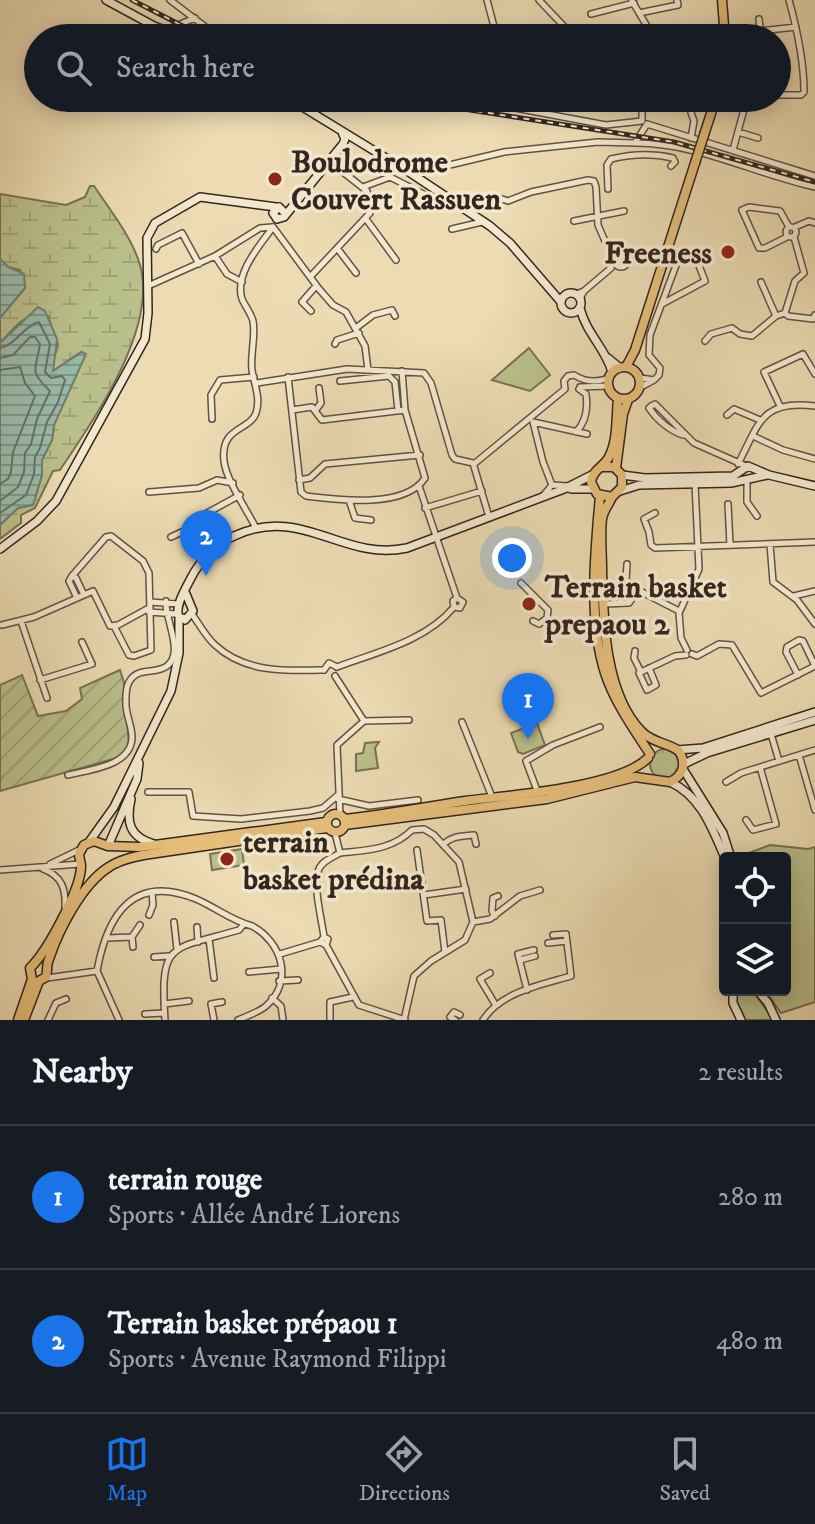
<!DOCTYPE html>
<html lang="en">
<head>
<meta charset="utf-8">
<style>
  :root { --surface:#171b24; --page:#242831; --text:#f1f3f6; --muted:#9ea1a6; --line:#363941; --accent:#1a73e8 }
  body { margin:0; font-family:"IM FELL DW Pica",serif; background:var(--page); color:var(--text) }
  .controls { position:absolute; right:24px; bottom:24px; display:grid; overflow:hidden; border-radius:8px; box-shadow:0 4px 20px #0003 }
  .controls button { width:72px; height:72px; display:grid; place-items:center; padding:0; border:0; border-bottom:2px solid var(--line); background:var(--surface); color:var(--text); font:40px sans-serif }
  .you { position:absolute; left:512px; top:558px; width:28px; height:28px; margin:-20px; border:6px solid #fff; border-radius:50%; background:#1a73e8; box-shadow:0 0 0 12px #1a73e833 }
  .badge { display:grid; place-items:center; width:52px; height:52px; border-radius:50%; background:var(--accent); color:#fff; font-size:26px; font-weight:700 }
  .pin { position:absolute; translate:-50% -66px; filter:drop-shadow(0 2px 4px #0008) }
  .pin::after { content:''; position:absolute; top:42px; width:28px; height:24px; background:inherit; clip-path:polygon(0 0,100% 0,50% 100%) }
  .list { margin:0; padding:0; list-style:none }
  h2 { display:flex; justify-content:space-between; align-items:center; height:104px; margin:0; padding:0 32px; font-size:34px }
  h2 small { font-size:26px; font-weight:400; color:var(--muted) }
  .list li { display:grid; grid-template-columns:52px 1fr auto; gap:24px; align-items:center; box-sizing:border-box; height:144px; padding:0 32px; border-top:2px solid var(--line) }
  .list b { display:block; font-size:30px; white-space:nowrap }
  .list p { margin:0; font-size:26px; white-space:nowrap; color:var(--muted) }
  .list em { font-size:26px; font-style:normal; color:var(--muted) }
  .icon { flex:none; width:44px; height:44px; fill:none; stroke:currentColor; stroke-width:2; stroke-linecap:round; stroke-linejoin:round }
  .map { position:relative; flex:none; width:815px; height:1020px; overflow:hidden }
  .search { position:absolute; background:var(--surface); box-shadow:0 4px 20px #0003; left:24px; right:24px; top:24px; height:88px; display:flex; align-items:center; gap:20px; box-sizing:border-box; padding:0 28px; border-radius:44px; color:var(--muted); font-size:30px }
  .sheet { height:392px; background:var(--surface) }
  nav { display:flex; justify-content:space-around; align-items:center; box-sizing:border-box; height:112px; border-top:2px solid var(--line); background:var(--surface); font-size:22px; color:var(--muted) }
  nav a { display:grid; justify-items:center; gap:4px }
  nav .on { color:var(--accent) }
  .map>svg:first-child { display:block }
  .grass { fill:url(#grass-tufts); stroke:#767255; stroke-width:2 }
  .wetland { fill:url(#wetland-marsh); stroke:#767255; stroke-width:2 }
  .park { fill:#bac08b; stroke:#767255; stroke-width:2 }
  .garden { fill:url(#garden-furrows); stroke:#767255; stroke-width:2 }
  .water { fill:url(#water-rules); stroke:#707f73; stroke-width:2 }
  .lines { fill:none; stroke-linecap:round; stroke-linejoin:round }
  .shore { stroke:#667065; stroke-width:2 }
  .street-casing { stroke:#615244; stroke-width:8 }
  .secondary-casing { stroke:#33251f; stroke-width:10 }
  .primary-casing { stroke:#33251f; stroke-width:11 }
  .street { stroke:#f3e8ce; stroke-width:5 }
  .secondary { stroke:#f3e8ce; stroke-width:7 }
  .primary { stroke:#e6be7a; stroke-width:8 }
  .rail-casing { stroke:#33251f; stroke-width:5 }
  .rail { stroke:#f3e8ce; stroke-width:2; stroke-dasharray:6; stroke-linecap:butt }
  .primary-bridge-casing { stroke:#33251f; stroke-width:11; stroke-linecap:butt }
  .primary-bridge { stroke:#e6be7a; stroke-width:8 }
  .poi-dot { fill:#8f2418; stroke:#f3e8ce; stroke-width:3 }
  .labels { text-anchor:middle; stroke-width:7; stroke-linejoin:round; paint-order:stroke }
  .poi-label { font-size:32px; font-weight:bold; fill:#33251f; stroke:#f3e8ce; text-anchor:start }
</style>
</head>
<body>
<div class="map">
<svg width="815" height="1020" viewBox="0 0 815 1020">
  <defs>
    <pattern id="grass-tufts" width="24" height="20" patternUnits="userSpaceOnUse" patternTransform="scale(2)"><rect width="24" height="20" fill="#bac08b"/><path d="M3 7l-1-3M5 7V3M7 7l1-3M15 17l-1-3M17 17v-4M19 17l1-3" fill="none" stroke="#a0a578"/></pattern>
    <pattern id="wetland-marsh" width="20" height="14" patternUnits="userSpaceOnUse" patternTransform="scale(2)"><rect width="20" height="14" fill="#bac08b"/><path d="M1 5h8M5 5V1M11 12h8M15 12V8" fill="none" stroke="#a0a578"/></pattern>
    <pattern id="garden-furrows" width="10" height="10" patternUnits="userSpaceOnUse" patternTransform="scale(2)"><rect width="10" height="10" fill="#bac08b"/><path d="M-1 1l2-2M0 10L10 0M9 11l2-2" fill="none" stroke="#a0a578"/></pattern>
    <pattern id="water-rules" width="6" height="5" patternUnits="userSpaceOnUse" patternTransform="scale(2)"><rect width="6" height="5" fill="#99bbab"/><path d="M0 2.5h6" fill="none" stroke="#7d988b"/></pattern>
  </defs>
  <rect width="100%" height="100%" fill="#ecdbb3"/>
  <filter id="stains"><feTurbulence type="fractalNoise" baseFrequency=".0025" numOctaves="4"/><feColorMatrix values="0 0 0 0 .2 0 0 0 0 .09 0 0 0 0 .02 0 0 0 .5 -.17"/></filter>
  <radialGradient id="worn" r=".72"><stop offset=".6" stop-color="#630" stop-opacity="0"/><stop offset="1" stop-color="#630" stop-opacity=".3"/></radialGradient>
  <path class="grass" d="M650 764a15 15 0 1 1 30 0a15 15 0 1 1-30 0Z
    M735 990H752L774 1020H744L736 1003Z"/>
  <path class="wetland" d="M90 186H94C110 210 132 237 140 265 158 329 94 419 60 470L53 471 35 508 21 515V523L0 539V525L18 508 33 505 42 475V460L52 440 54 425 85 355 81 352 53 371 51 368 58 345 48 316C22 313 17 326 0 343V318L25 288 20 270 8 267 0 259V194L66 205 85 197Z"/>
  <path class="park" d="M529 348 550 375 530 391 492 380Z
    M537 723 545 745 523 754 518 752 511 733Z
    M379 742 375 748 378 768 356 771V754L363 753 365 743Z
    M770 845 808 849 815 847V1002L781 1013 765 990H785V858L738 857Z
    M242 849 244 865 212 870 210 854Z"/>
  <path class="garden" d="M120 670 124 683 129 745 120 757 0 791V685L22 675 38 716 66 711 82 699 80 688Z"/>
  <path class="water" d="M0 259 8 267 24 274 25 288 0 318Z
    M38 307 45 311 57 339 53 371 82 352 86 354 54 425 52 440 42 460V475L33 505 18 508 0 525V343Z"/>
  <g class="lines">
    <path class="shore" d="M0 348C16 345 23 326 39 322L50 344 45 372 51 378 62 376 65 380 58 402 47 422 40 448 35 457 34 474 26 495 0 513
      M0 358 13 355 30 337H35L40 344C36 371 28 370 50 391L37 419 31 444 25 453 24 472 18 487 0 501
      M0 370 20 367 25 383 35 396 13 452 11 472 8 479 0 484"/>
    <g class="street-casing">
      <path id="street" d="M170 0 220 38
        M487 0 497 38
        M539 0 575 38
        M632 1 654 38
        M639 13 678 5 677 0
        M591 14 634 3
        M759 19 761 38
        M166 30 195 18
        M760 31 796 27
        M472 38 495 31
        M777 59H779
        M777 95H801L804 92C804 62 797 29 789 0
        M461 98 606 125 642 121
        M584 98H585
        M631 98 642 111V121
        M686 98 694 121 691 138
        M647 124 815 176
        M738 132 758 138
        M636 143C698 143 755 174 815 187
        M733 150 747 98
        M412 174 504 152 598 142 635 143 647 124
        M363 187 390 177 447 206
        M608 189 607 165 611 159C632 154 652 153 673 158L675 162 671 166
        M496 197 508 201 531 192 588 180 594 181 596 187 598 225 605 241 616 256
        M366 219 396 260
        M574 221 624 211
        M786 232a5 5 0 1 1 10 0a5 5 0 1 1-10 0Z
        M273 227 319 289 333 305 346 312 365 346 368 370
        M795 227 809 221 815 223
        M452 229 482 222
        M787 237 765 248H759L742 210 749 207 780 211 789 227
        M337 248 356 273
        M156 249 158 245 182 233 199 264
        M614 260a7 7 0 1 1 14 0a7 7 0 1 1-14 0Z
        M215 256 227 274 242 282
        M310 277 370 213 367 191 329 161
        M761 282 776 316
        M148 286 215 256 260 228 272 227
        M584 291 611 268
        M576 294 584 291 580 299
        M311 311 302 302 316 286
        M785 313 795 281 804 273 794 237
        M785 313 788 316 813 319 815 315
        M356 328 373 315 392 310 395 316
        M705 341 711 334 732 328 740 334 752 336 776 316 785 313
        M335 344 337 340 359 333
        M288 377 301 492 306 496C338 500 405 509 425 478L405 410 402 371
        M640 378 654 380 641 387
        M654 380 659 375 660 368 649 355 650 335 678 260 690 255 698 263 705 281 662 304
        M340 381 389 376 395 382 398 410
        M257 383 347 369 424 373 431 383 452 455 455 459 473 463 489 517
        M580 387 608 386
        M780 406 764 372 803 354 815 374
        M292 410 312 407 322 420 405 410
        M315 411 321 403 319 388
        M727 415 734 409 760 420
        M212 419 211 395 220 380 254 377
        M533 422 543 462 552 485
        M533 422 587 434
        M576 432C586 422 588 408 586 394L579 389
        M683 435C670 431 657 420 649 408L651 406 655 404 694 443 746 466
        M753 436 783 450 815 459
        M474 464 565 389 564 381 568 376 574 375C585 382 596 383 609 378
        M738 464C759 424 761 399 815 406
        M299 480 310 478 325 464 420 455
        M747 481V502L757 516
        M419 486 457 598 463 602 460 608 454 607
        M149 492 199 488 217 480 233 483
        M542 497 552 485 568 486
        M349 500 355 518 371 520
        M728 504 730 545
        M425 508 482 491
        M655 513 644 519 649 532 651 545 655 548 815 542
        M256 528C247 510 226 480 224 461 220 426 250 431 256 413 261 398 254 384 252 370 250 354 256 337 253 321 251 313 245 306 242 299 234 274 260 245 273 227
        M171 537 184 531 198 518 240 495
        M770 544 773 582 797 600 815 624
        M627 564 626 580 638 590
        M72 576 106 537 111 536 143 561 149 573 151 650 134 656 129 655 114 626
        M72 576 69 581 77 598
        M72 576 76 578 84 595
        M521 583 548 610 547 618 539 624 533 621
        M794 596 815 591
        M150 602 179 604
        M604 604 629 603 638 590 679 611
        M149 612 177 614
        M192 614C199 624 206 637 215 645 245 673 286 671 324 670
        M21 621 47 698
        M2 625 34 617 93 591 110 626 118 625 149 608
        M687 650 681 638 679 613 699 569 695 484
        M635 651 634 658 641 672 639 673 647 690 656 685 649 668
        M692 654 697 656 719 644 732 645 761 693 815 666
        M337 667C377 652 426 641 454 607L453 601 457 598
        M324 670 329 663 337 667
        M641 672 675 656 686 655
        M798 675 786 652 787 647 799 640 803 641 815 666
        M335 676 364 721 337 745 340 815
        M40 680 92 664 82 642
        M364 721 409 720
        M462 722 492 797
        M771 734 779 761
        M799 755 815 810
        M68 775C89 770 132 766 132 737 132 727 127 717 126 706 126 699 125 689 129 682 138 666 155 675 167 666 185 653 164 617 166 601
        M726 782 741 773 815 750
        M148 792H189L193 816 241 819 310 811 323 808 338 795
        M538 793 526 761 553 745 600 727
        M338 799 369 806 418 800
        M746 820 753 830 776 824 760 767
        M443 845C451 836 462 836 474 835L476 844
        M417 850 427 921 441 920 445 952
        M340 853C367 850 392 850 412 830L424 829 434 835 459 862 473 922 465 940 431 961 414 976 404 1020
        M50 864 81 849
        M43 869C62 876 66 889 65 908
        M0 870 80 864
        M424 895 466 889
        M149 915 153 905 152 893
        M495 916 492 911 493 898 498 896
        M174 922 177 949
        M473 922 490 919 520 896 540 890
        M197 927 198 942
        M132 937 140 925
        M324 937 328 939 326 945 359 1005 405 1020
        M107 938 132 937 133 947
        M209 939 214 978
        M548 943 567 941
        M326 945 320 942 324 937C322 920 312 884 319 869 322 861 333 857 340 853L335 833
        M280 954 320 942
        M154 957 169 956
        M520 960 535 956
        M249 972 281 969
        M490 973 480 979 495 1004
        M47 978 97 971
        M279 981 298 980
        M527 990 518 954 534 950
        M272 998 281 1006 283 1020
        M164 1004 189 1001
        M145 1014 164 1013
        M48 1020 56 1003 66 999
        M119 1020 97 971C107 915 133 873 196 899 215 907 232 921 252 926 282 942 294 981 266 1006 259 1012 247 1016 238 1020
        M165 1020C160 941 169 950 239 930L244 924
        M214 1020 211 1004 222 1002
        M330 1020V1002L353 997
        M455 1020 450 1017 454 1012 460 1015
        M483 1020C501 992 540 985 571 976L566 934 553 935"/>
    </g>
    <g class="secondary-casing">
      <path id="secondary" d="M106 0 154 26 185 38
        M288 98 412 174 490 226 510 243 561 302
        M285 213 279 207 273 213 277 219 284 217 343 144 345 139 342 132
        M561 303a10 10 0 1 1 20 0a10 10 0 1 1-20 0Z
        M580 308C586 333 606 349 612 372
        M608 358 620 368
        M622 475 645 478 733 476 748 466 769 475 815 486
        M571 489H593
        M620 491 639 485 731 483 767 475
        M0 549 37 521 56 501 145 339 148 313 147 238 155 223 200 197 276 207
        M186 619 179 617C174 607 186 588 191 578 200 560 217 544 234 536 303 504 342 562 407 548L564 489 592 475
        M185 620 193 611 186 594
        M677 750 703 748 815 712
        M684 764 707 753 815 720
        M683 769 723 833 731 858
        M670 782C701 796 712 828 725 858
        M131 799C126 822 129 837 154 844
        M89 842 114 807 171 691 179 653V617
        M108 846 137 779 139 763
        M733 990V1003L741 1020
        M757 990 768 1003 776 1020"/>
    </g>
    <g class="primary-casing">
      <path id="primary" d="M722 0 725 38
        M705 132 716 98
        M608 383a16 16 0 1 1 32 0a16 16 0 1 1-32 0Z
        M626 367 635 350 695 163
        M601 467H614L622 475V487L612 497 597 494 591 482C593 469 604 467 609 457 618 440 616 417 618 399
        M616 468 623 414 628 400
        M600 496C595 551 588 620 605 673 615 703 633 728 650 754
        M327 823a9 9 0 1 1 18 0a9 9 0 1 1-18 0Z
        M344 819C385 815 425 807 465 801 509 795 618 788 648 758
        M345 825 547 799 635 777 670 782C683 776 687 764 679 751 668 743 653 743 642 732 604 694 603 618 602 568 602 552 600 535 602 519 603 511 609 504 612 497
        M18 1020 32 979 30 968C47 952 81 889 81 866 81 862 79 858 79 854L84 845 94 841 108 846 140 847 326 822
        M24 1020 39 981 46 977C48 971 46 965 49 959 59 929 82 884 109 867 121 859 136 856 150 854L327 828"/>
    </g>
    <use href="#street" class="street"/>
    <use href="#secondary" class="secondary"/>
    <use href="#primary" class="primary"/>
    <g class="rail-casing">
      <path id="rail" d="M132 0 206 38
        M393 98 674 142 815 182"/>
    </g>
    <use href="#rail" class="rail"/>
    <g class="primary-bridge-casing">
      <path id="primary-bridge" d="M695 163 705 132"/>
    </g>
    <use href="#primary-bridge" class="primary-bridge"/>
  </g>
  <g class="poi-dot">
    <circle cx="275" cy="179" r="8"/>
    <circle cx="728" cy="252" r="8"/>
    <circle cx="529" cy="604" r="8"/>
    <circle cx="227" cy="859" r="8"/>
  </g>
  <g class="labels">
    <g class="poi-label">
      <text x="291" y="172">Boulodrome<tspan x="291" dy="37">Couvert Rassuen</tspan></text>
      <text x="712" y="263" text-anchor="end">Freeness</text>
      <text x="545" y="597">Terrain basket<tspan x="545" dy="37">prepaou 2</tspan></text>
      <text x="243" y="852">terrain<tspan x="243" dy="37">basket prédina</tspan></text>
    </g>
  </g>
  <rect width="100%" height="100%" filter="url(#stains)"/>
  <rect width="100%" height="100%" fill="url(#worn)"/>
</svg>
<div class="controls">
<button><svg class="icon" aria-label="locate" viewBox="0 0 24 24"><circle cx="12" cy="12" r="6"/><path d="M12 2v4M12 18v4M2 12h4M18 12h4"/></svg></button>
<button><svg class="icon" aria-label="layers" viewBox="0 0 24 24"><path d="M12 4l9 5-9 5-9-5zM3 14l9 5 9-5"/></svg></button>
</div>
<div class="you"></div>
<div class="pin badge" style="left:528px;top:739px">1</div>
<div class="pin badge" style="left:206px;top:576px">2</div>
<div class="search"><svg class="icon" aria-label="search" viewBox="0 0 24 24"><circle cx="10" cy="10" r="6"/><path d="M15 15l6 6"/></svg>Search here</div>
</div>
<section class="sheet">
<h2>Nearby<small>2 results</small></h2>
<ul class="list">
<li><span class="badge">1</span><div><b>terrain rouge</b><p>Sports · Allée André Liorens</p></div><em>280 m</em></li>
<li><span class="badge">2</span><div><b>Terrain basket prépaou 1</b><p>Sports · Avenue Raymond Filippi</p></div><em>480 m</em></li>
</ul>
</section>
<nav>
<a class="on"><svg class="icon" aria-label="map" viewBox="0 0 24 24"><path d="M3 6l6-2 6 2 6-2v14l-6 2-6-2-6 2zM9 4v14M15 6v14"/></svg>Map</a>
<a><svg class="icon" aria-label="directions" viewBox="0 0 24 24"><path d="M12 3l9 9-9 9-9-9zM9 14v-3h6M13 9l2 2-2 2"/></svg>Directions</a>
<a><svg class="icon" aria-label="saved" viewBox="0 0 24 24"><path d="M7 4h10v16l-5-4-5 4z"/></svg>Saved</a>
</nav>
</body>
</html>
